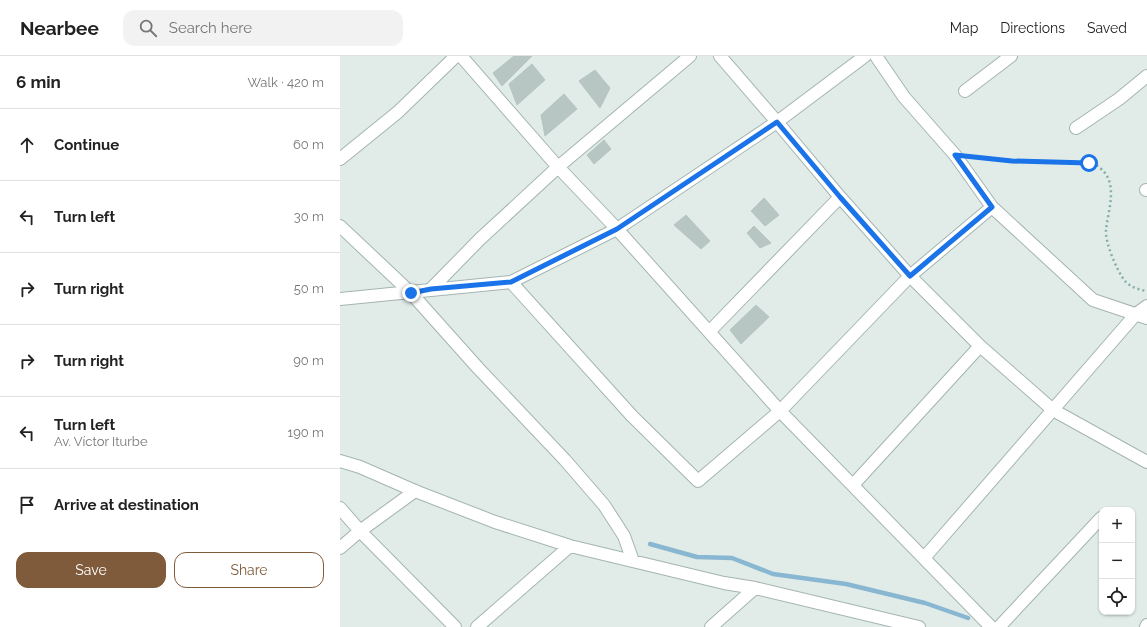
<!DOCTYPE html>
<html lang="en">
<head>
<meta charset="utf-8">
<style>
  :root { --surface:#fff; --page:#f2f2f2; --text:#222; --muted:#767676; --line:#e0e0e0; --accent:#7f5a3b }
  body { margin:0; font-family:Raleway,sans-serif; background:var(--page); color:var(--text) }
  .controls { position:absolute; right:12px; bottom:12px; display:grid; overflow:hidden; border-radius:8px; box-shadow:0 1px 3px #0004 }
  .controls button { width:36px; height:36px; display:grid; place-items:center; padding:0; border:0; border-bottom:1px solid var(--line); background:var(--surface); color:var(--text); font:20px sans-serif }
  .stop { position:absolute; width:12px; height:12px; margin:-9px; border:3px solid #1a73e8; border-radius:50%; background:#fff }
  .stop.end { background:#1a73e8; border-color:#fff; box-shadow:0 1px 4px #0008 }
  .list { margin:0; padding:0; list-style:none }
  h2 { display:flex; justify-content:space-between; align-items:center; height:52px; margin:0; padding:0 16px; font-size:17px }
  h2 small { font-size:13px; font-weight:400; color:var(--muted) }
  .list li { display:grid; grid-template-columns:26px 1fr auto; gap:12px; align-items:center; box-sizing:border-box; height:72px; padding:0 16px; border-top:1px solid var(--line) }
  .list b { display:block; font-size:15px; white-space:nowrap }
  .list p { margin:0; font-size:13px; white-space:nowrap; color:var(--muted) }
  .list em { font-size:13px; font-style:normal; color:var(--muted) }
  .actions { display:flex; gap:8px; padding:12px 16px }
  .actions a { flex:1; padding:9px 0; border:1px solid var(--accent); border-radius:12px; text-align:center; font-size:14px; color:var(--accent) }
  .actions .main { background:var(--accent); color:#fff }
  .icon { flex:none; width:22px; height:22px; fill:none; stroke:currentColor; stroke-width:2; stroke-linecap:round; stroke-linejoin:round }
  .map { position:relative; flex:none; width:807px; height:571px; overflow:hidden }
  header { display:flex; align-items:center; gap:24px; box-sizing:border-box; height:56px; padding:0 20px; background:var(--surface); border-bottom:1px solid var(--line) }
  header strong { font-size:19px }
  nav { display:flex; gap:22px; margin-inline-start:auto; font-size:14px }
  .search { width:280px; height:36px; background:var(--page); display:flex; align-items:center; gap:10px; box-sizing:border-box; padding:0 14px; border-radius:12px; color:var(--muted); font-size:15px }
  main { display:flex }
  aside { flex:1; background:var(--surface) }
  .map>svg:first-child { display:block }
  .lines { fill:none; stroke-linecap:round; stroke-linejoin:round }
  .stream { stroke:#89b7d1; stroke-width:4.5 }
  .building { fill:#b7c6c3; stroke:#b4c5c2 }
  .minor-casing { stroke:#a4b4b1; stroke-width:14 }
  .tertiary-casing { stroke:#a4b4b1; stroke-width:14 }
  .path { stroke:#82afaa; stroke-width:2.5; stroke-dasharray:2 3; stroke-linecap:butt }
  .minor { stroke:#fff; stroke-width:12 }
  .tertiary { stroke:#fff; stroke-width:12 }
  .route { stroke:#1a73e8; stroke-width:5 }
</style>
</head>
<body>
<header>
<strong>Nearbee</strong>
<div class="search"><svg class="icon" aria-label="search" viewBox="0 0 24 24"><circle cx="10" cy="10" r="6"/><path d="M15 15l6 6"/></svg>Search here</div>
<nav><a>Map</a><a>Directions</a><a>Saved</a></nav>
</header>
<main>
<aside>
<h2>6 min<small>Walk · 420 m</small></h2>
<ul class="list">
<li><svg class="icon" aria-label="ahead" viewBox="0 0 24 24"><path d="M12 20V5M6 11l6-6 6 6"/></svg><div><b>Continue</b></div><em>60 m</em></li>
<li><svg class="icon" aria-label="left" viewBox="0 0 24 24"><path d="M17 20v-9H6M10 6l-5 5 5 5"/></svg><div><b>Turn left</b></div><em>30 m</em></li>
<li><svg class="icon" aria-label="right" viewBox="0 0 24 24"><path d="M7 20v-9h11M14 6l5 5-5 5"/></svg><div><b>Turn right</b></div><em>50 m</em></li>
<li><svg class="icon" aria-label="right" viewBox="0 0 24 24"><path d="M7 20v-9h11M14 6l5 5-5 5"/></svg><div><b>Turn right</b></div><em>90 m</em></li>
<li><svg class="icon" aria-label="left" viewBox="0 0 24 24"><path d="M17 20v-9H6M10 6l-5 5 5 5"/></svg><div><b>Turn left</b><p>Av. Víctor Iturbe</p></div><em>190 m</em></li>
<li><svg class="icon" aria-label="arrive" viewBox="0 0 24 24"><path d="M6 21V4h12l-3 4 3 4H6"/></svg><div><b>Arrive at destination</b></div></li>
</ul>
<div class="actions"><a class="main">Save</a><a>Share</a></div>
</aside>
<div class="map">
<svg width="807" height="571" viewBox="0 0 807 571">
  <rect width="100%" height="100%" fill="#e1ece9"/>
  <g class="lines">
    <path class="stream" d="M310 488 357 501 392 502 433 518 506 528 585 547 628 562"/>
  </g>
  <path class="building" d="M174 0H192L162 30 153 17Z
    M192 8 205 24 177 49 169 28Z
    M255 14 270 32 260 52 239 25Z
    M224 38 237 53 205 80 201 59Z
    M264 84 271 93 254 108 247 99Z
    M424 142 439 159 425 170 411 155Z
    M346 159 370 185 361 193 334 169Z
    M414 170 431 187 420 192 407 177Z
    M416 249 429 261 401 288 390 274Z"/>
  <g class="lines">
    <g class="minor-casing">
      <path id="minor" d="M121 0 218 111 277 173 440 355 651 571
        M380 0 437 66 500 141 570 220 640 290 713 354 807 406
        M536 0 564 41 615 99 652 151 753 244 807 262
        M625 35 671 0
        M736 72 779 43 807 20
        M0 103 58 56 116 0
        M806 134H807
        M0 170 71 237 138 312 225 404 264 449 284 480 293 505
        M171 226 292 360 358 425 440 355 570 220 652 151
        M91 233 140 183 218 111 350 0
        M369 276 500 141
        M513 429 640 290
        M75 435 155 466 230 490 384 527 415 532 579 571
        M0 452 20 475 115 571
        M584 502 796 258 807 250
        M137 571 230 490
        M371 571 415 532
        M659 571 761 462
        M806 571 807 569"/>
    </g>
    <g class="tertiary-casing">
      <path id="tertiary" d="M0 243 171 226 277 173 437 66 525 0
        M0 405 20 411 75 435
        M0 492 20 475 75 435"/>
    </g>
    <path class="path" d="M632 101 672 105 749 107C752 108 758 109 760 112 779 127 768 154 766 174 765 187 777 215 785 225 790 231 800 234 807 235"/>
    <use href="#minor" class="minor"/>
    <use href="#tertiary" class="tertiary"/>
  </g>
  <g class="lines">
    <path class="route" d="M71 237 91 233 171 226 277 173 437 66 500 141 570 220 652 151 615 99 672 105 749 107"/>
  </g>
</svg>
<div class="controls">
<button>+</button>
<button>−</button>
<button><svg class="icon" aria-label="locate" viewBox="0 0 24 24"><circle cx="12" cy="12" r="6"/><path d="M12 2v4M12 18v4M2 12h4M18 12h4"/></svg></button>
</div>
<div class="stop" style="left:749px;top:107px"></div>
<div class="stop end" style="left:71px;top:237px"></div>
</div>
</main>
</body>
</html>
